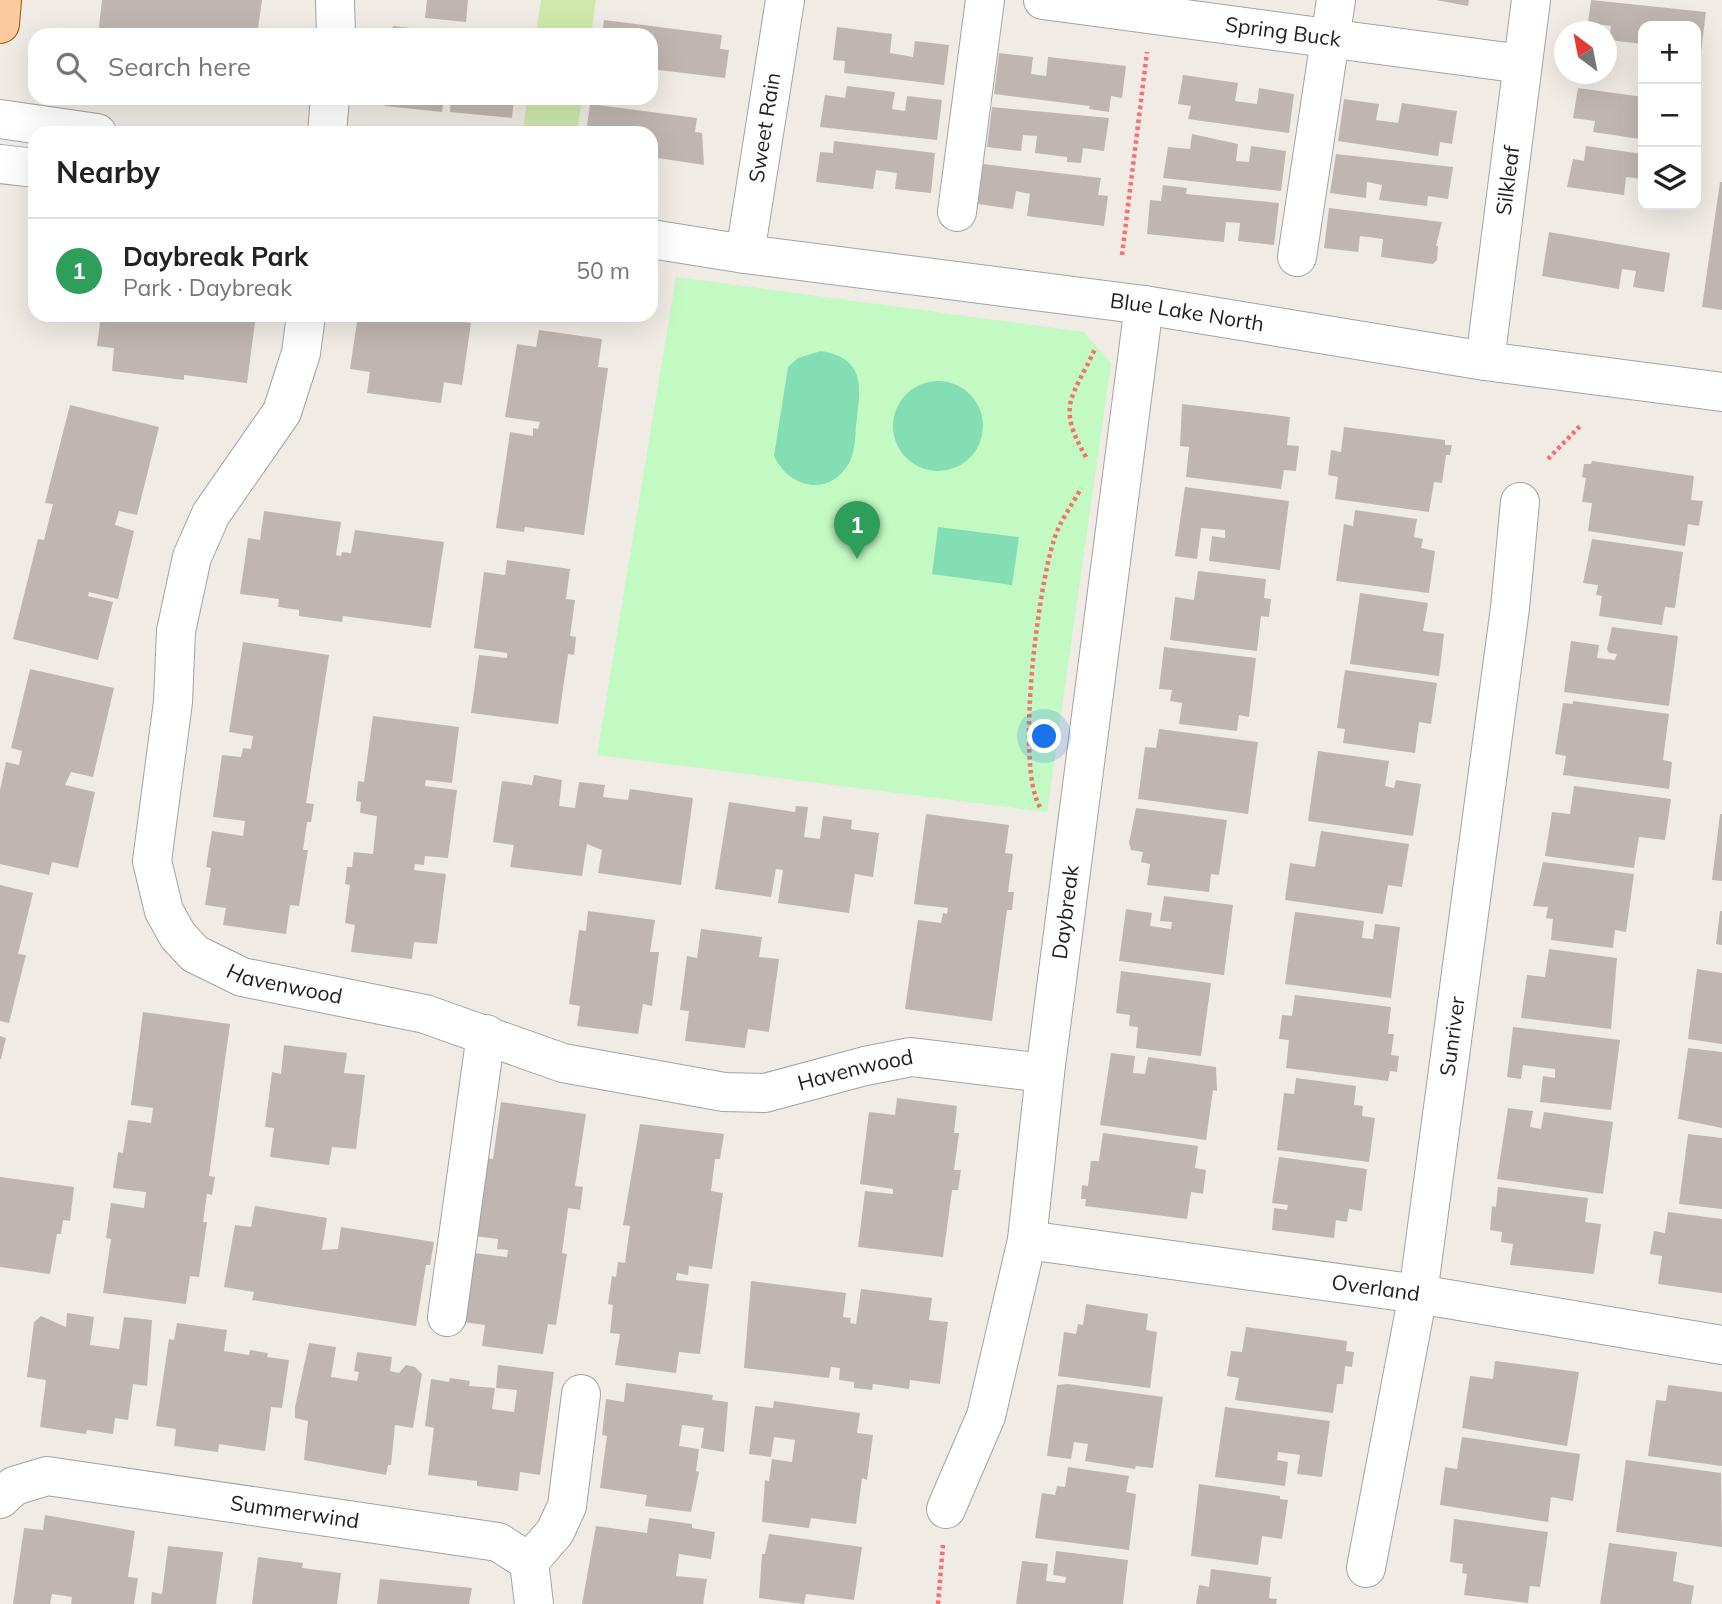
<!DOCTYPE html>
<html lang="en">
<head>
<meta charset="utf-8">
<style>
  :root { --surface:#fff; --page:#f2f2f2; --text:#222; --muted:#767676; --line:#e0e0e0; --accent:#cc0214 }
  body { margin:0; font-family:Mulish,sans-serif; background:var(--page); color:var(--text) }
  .controls { position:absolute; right:21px; top:21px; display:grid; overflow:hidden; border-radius:14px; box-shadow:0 7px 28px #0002 }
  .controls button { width:63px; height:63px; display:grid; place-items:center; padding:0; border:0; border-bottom:2px solid var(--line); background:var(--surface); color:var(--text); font:35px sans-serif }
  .compass { position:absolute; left:1554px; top:21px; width:63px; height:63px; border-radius:50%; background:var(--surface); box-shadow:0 7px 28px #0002; rotate:328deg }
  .you { position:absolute; left:1045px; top:737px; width:24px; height:24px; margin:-18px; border:5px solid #fff; border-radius:50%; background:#1a73e8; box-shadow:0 0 0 10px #1a73e833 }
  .badge { display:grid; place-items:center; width:46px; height:46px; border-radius:50%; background:var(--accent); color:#fff; font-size:23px; font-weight:700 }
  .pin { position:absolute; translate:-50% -58px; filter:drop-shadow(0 2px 4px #0008) }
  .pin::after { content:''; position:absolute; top:37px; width:24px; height:21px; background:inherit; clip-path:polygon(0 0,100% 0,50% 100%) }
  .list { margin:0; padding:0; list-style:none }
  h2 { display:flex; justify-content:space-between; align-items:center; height:91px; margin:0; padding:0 28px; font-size:30px }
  h2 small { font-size:23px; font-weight:400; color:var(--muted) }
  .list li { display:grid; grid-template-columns:46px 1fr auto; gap:21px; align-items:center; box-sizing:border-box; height:105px; padding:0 28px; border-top:2px solid var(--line) }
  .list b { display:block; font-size:26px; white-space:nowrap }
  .list p { margin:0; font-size:23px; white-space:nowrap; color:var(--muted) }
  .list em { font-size:23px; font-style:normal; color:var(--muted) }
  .icon { flex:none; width:38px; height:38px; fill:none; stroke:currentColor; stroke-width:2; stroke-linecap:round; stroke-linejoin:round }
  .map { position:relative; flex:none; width:1722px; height:1604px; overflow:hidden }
  .search { position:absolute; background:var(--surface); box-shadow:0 7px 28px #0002; left:28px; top:28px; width:630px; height:77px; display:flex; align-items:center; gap:18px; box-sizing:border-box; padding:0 24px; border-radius:21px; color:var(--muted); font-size:26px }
  .panel { position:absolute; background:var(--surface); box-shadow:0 7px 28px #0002; left:28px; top:126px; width:630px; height:196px; border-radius:21px }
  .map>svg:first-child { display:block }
  .grass { fill:#cfe9ac }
  .park { fill:#c3f9c3 }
  .pitch { fill:#84deb3 }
  .building { fill:#c0b6b1 }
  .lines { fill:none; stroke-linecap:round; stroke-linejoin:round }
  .minor-casing { stroke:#a3a3a3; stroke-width:40 }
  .major-casing { stroke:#985901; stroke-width:40 }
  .path { stroke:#f96f6d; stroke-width:4.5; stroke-dasharray:3.5 3.5; stroke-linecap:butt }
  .minor { stroke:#fff; stroke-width:38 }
  .major { stroke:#fbcb9f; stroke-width:38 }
  .labels { text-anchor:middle; stroke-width:5; stroke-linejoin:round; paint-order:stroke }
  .street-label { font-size:21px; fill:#1f1f1f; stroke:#fff }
</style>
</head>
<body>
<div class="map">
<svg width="1722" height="1604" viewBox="0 0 1722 1604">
  <rect width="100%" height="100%" fill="#f0ebe5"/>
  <path class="grass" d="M541 0H596L591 35H536Z
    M527 98H582L577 133H523Z"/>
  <path class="park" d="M676 277 1084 332 1111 363 1047 812 597 755Z"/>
  <path class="pitch" d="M821 351C868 359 860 390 856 426 855 438 855 453 849 463 829 498 789 488 774 456L788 367 798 358Z
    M893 426a45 45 0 1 1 90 0a45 45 0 1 1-90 0Z
    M938 527 1019 537 1012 585 932 574Z"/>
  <path class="building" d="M102 0H262L257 35H98Z
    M427 0H468L466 22 425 18Z
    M1436 0H1469L1468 6Z
    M1591 0 1706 12 1701 52 1696 51V26H1643V44L1609 40 1611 26 1588 23Z
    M604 20 722 35 720 49 729 50 725 78 651 69V35H602Z
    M393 26 458 33V35H392Z
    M837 27 892 34 890 53 913 57 915 41 949 45 944 85 844 73 845 61 833 60Z
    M999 53 1033 57 1031 74 1046 76 1048 57 1126 66 1122 98 1111 96 1109 112 1089 109 1090 106 994 94Z
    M1183 75 1238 83 1235 101 1257 104 1259 88 1294 94 1289 133 1188 119 1191 106 1178 104Z
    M847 86 895 92 892 109 905 111 907 96 942 100 937 140 820 127 825 95 845 98Z
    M1578 88 1643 97 1640 139 1593 132 1595 121 1573 118Z
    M385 98H444L442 112 385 106Z
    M451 98H514L512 118 450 112Z
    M1344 99 1379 104 1376 120 1398 123 1402 103 1457 111 1452 144 1440 142 1438 156 1338 141Z
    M590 104 697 118 695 132 702 133 704 165 651 157V133H586Z
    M992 107 1109 118 1104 151 1083 148 1081 163 1067 162V157L1035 153 1037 136 1023 135 1021 151 987 147Z
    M1192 134 1238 144 1236 161 1249 162 1251 146 1286 151 1281 191 1163 178 1168 147 1190 149Z
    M834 141 935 153 931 193 895 189 897 173 876 170 873 189 816 182 820 152 833 153Z
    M1586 146 1643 154V179L1626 177 1624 195 1567 187 1573 159 1584 161Z
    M1336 154 1453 167 1448 199 1428 196 1427 206 1379 200 1382 185 1367 182 1366 198 1330 193Z
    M983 164 1101 178 1098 195 1108 196 1104 226 1027 216 1030 194 1016 191 1013 209 978 204Z
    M1720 182H1722V310L1702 307Z
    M1163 185 1187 188 1186 194 1279 203 1274 245 1238 241 1240 223 1226 222 1224 242 1147 234 1150 200 1161 201Z
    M1329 208 1442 222 1436 246H1438L1437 260 1433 264 1381 257 1383 239 1360 236 1358 252 1324 248Z
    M1549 232 1670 253 1664 292 1633 287 1636 271 1622 269 1619 289 1542 276Z
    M101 315H256L247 383 184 375V380L112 371 114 348 97 346Z
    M358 315H443V319L471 323 462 385 444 382 441 403 367 393 370 372 350 369Z
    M539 330 602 339 598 367 608 368 584 535 525 527 524 532 496 528 510 432 533 436V428L538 429 540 422 505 417 517 344 536 347Z
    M1182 404 1290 417 1287 445 1299 446 1296 471 1284 470 1281 489 1186 477 1189 447 1180 446Z
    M70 405 159 427 137 515 119 511 115 525 134 531 118 599 89 592 88 596 113 602 98 660 13 639 38 539 44 540 53 504 45 503Z
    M1344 427 1445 440V445H1452L1450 455H1446L1442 483 1434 482 1429 512 1335 499 1338 477 1328 475 1331 450 1341 452Z
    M1592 461 1694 476 1691 500 1703 501 1699 526 1688 524 1685 546 1588 531 1592 503 1582 502 1586 478 1582 477 1584 464H1591Z
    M1185 487 1289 501 1280 570 1209 561 1212 536 1225 538V530L1201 528 1197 559 1175 556Z
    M1355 510 1417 519 1414 537 1423 539 1421 548 1435 551 1429 593 1336 581 1344 524 1353 526Z
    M264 511 341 522 336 555 341 556 342 552 351 553 355 530 444 542 431 628 343 616 342 622 299 616V610L278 607 279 599 240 594 248 538 260 540Z
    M1592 539 1683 552 1675 608 1665 607 1662 625 1599 616 1602 596 1596 595 1598 585 1583 583Z
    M507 560 570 569 566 599 575 600 570 636 576 637 574 655 568 654 558 724 471 713 479 655 507 658V653L474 648 484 572 505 575Z
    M1198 571 1266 579 1264 598 1271 599 1269 617 1261 616 1257 651 1170 640 1175 597 1194 600Z
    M1360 593 1428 603 1423 631 1444 634 1439 676 1350 664Z
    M1612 627 1678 636 1669 706 1564 692 1571 641 1599 645 1597 658 1615 660 1617 654 1609 653 1607 649Z
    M243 642 329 655 306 803 314 804 311 822H307L303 850H308L299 906 290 905 286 934 223 925 226 908 205 905 211 868 206 867 212 831 243 836 245 821 213 817 222 755 241 757 243 748 251 749 253 736 229 732Z
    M1164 647 1256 658 1249 717 1239 715 1237 731 1179 724 1182 703 1170 701 1172 690 1159 689Z
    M30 669 114 688 93 777 71 772 65 785 95 792 78 868 52 862 49 875 0 864V790L6 762 19 765 22 751 11 748Z
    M1345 670 1437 683 1431 724 1419 722 1415 753 1343 743 1345 729 1337 728Z
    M1573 701 1669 714 1663 760 1672 762 1669 789 1563 775 1566 756 1555 754 1563 703 1573 704Z
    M373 716 459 727 452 783 426 780 425 786 457 790 448 858 425 856 424 865 415 864 414 870 446 874 437 944 414 942 412 959 351 952 355 925 345 923 350 885 345 884 347 867H352L354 852 373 854 377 816 360 813 361 802 356 801 358 781 364 782Z
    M1159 729 1258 742 1248 814 1138 799 1145 747 1156 748Z
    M1318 751 1389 761 1385 786 1394 788 1396 780 1421 784 1413 836 1308 821Z
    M534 775 562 780 559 806 575 808 579 782 605 785 603 797 628 800 630 789 693 798 681 885 598 873 602 850 587 844 582 876 510 867 514 845 493 842 502 781 532 785Z
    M1574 786 1671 799 1665 840 1639 837 1634 868 1545 856 1552 812 1570 814Z
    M729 802 795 812 796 806 808 807 804 837 820 839 823 816 852 820 851 829 879 833 873 877 855 874 849 913 778 903 783 870 776 869 771 897 715 889Z
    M1136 808 1227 820 1219 875 1211 874 1209 892 1147 885 1150 864 1141 862 1143 852 1131 850 1129 843Z
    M926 814 1009 825 1005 853 1013 854 1008 892H1014L1012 910H1007L992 1021 905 1009 918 920 941 923 943 913 947 914 948 908 914 904Z
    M1720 814H1722V881L1712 880Z
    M1321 831 1409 844 1402 887 1388 885 1383 914 1285 900 1290 863 1315 867Z
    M1543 862 1634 874 1626 932 1615 930 1613 948 1551 940 1553 919 1546 918 1548 907 1533 906Z
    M0 885 33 893 18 954 26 955 9 1023 0 1021Z
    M1164 896 1233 905 1224 975 1119 961 1126 909 1152 913 1150 926 1171 929 1172 922 1160 921Z
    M588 911 655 920 650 952H659L652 1006 643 1004 638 1034 577 1026 580 1006 569 1004 579 930 586 931Z
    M1720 911H1722V945L1716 944Z
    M1295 912 1364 921 1362 938 1373 939 1375 924 1400 927 1391 998 1285 984Z
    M701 929 762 937 759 957 779 959 769 1032 748 1029 745 1048 685 1041 689 1011 680 1010 687 956 697 958Z
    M1549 949 1617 958 1611 1029 1521 1018 1527 975 1545 977Z
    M1697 969 1722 973V1044L1688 1039Z
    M1121 971 1211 983 1201 1056 1136 1048 1138 1027 1129 1026 1130 1015 1116 1013Z
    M1295 995 1391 1007 1388 1034H1394L1391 1055 1399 1056 1397 1072 1390 1071 1388 1081 1286 1068 1289 1040 1279 1039 1282 1015 1292 1016Z
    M143 1012 230 1024 209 1176 215 1177 212 1195 207 1194 203 1222H207L199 1277 190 1276 186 1304 103 1293 111 1239 106 1238 111 1203 144 1208 146 1192 113 1188 118 1152 123 1153 128 1120 151 1123 153 1108 131 1105Z
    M1513 1027 1620 1040 1611 1110 1540 1102 1543 1076 1555 1078V1069L1523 1065 1521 1079 1507 1077Z
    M0 1036 6 1038 1 1059H0Z
    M284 1045 347 1053 344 1073 365 1075 356 1149 332 1147 329 1165 270 1157 274 1128 265 1127 272 1072 281 1074Z
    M1688 1048 1722 1052V1128L1678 1119Z
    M1111 1053 1135 1056 1133 1073 1145 1074 1148 1057 1216 1067 1217 1091 1213 1090 1206 1140 1100 1125Z
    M1296 1078 1356 1086 1354 1105 1363 1106 1362 1116 1375 1118 1369 1162 1277 1150 1284 1093 1294 1094Z
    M897 1098 957 1106 954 1133H959L954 1170H961L958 1190H952L943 1257 858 1247 865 1191 893 1194V1189L860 1184 869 1112 895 1115Z
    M501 1102 586 1114 575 1186 583 1187 580 1210 568 1208 562 1253 567 1254 556 1325 548 1324 543 1354 482 1346 485 1325 463 1322 474 1253 507 1257 508 1250 497 1249 498 1239 474 1236 486 1158 493 1159Z
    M1508 1108 1533 1111 1530 1127 1541 1129 1544 1112 1613 1122 1603 1194 1497 1179Z
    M640 1124 724 1134 720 1159H715L711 1191 723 1193 712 1269 689 1266 688 1275 677 1273 676 1280 709 1284 700 1354 679 1352 676 1373 615 1365 620 1334 610 1333 613 1305 608 1304 612 1276 616 1277 618 1262 625 1263 630 1226 623 1225Z
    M1103 1133 1198 1146 1195 1168 1206 1170 1203 1194 1191 1192 1187 1219 1085 1206 1086 1199H1081L1082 1185 1088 1186 1091 1161H1099Z
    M1688 1134 1722 1138V1209L1679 1204Z
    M1279 1157 1367 1169 1362 1211 1349 1209 1347 1222 1336 1220 1334 1238 1272 1230 1274 1208 1287 1210 1288 1205 1272 1203Z
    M0 1177 74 1187 70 1221 63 1220 61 1234H57L50 1274 0 1267Z
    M1498 1187 1588 1198 1585 1222 1601 1224 1594 1274 1510 1265 1513 1244 1501 1242 1502 1232 1490 1230 1492 1206 1496 1207Z
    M255 1206 327 1218 322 1250 338 1249 341 1227 434 1242 430 1265H426L416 1326 252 1300 254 1292 224 1287 235 1225 251 1227Z
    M1668 1212 1722 1219V1293L1658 1284 1662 1256 1650 1254 1654 1231 1665 1233Z
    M751 1281 846 1293 843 1317 851 1318 850 1323 856 1324 861 1289 932 1298 929 1320 948 1322 940 1384 910 1380 909 1389 873 1384 872 1390 854 1388V1382L839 1380 840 1368 831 1367 829 1378 744 1368Z
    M1086 1304 1148 1314 1146 1330 1157 1332 1150 1388 1058 1376 1064 1332 1076 1334 1078 1324 1083 1325Z
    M67 1313 94 1317 90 1345 119 1349 124 1317 152 1320 147 1386 133 1384 128 1420 115 1418 113 1434 87 1430 86 1434 40 1427 46 1380 27 1377 34 1322 41 1316 66 1327Z
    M177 1323 227 1330 224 1351 249 1355 250 1350 268 1353 267 1357 289 1360 282 1408 271 1407 265 1451 219 1444 218 1452 174 1446 176 1429 156 1426 169 1339 174 1340Z
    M1246 1327 1347 1341 1346 1351 1354 1352 1352 1367 1345 1366 1343 1384H1337L1333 1413 1235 1400 1239 1378 1227 1376 1231 1351 1242 1352Z
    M309 1343 336 1347 331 1377 357 1381 359 1372 354 1371 357 1352 392 1357 390 1371 399 1373 406 1365 415 1367 422 1374 413 1428 395 1425 391 1465H388L386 1475 304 1460 308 1421 295 1418V1407Z
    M1495 1361 1579 1372 1567 1446 1462 1428 1470 1376 1493 1379Z
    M498 1365 554 1372 540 1475 520 1472 518 1491 477 1486V1481L428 1475 434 1428 425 1426 431 1379 449 1382 450 1378 470 1381 469 1386 495 1388 492 1409 514 1412 517 1390 496 1388Z
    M626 1383 713 1395 712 1400 728 1402 724 1452 701 1448 704 1428 682 1425 679 1446 699 1449 696 1471 699 1472 691 1512 645 1506 647 1495 600 1488 607 1436 602 1435 606 1399 624 1402Z
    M1068 1384 1163 1397 1153 1468 1136 1466 1135 1469 1085 1461 1088 1444 1074 1442 1071 1459 1047 1456 1057 1385Z
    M1668 1385 1722 1392V1466L1648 1456 1656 1400 1666 1401Z
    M774 1401 860 1413 857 1433 873 1435 867 1480 862 1478 856 1524 811 1518 809 1528 762 1522 765 1480 769 1481 772 1459 792 1462 795 1440 774 1437 771 1457 749 1454 755 1406 773 1408Z
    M1225 1407 1330 1421 1322 1477 1297 1474 1300 1455 1278 1452 1277 1460 1288 1462 1285 1486 1215 1477Z
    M1462 1437 1580 1454 1573 1501 1551 1497 1548 1522 1440 1505 1445 1467 1457 1469Z
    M1626 1460 1721 1473 1722 1547 1616 1532Z
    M1068 1467 1129 1476 1126 1492 1136 1494 1129 1550 1035 1538 1042 1493 1055 1495 1057 1486 1065 1487Z
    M1199 1484 1280 1496V1499L1288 1500 1282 1539 1262 1536 1258 1565 1191 1556Z
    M45 1515 135 1531 128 1577 138 1578 134 1604H71L72 1597 52 1594 50 1604H13L24 1528 43 1530Z
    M649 1518 692 1524V1528L715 1532 711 1559 679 1554 676 1576 707 1579 703 1604H582L596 1526 647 1533Z
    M1454 1519 1548 1532 1540 1587 1530 1586 1528 1603 1464 1595 1467 1574 1462 1573 1463 1564 1450 1562Z
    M769 1534 862 1547 854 1600 806 1594 804 1604 759 1598 762 1554H765Z
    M1609 1543 1677 1552 1673 1581 1694 1586 1691 1604H1600Z
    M168 1546 223 1552 216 1604H151L152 1592 162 1594Z
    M1056 1551 1128 1560 1123 1604H1016L1022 1561 1048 1564 1046 1581 1065 1583 1066 1577 1053 1575Z
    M258 1557 303 1563 302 1568 341 1573 337 1604H252Z
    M1211 1569 1271 1577 1269 1598 1277 1599 1276 1604H1196L1199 1585 1209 1587Z
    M380 1579 472 1588 469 1604H377Z"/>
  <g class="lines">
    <g class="minor-casing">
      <g id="minor">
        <path d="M335 0 336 35"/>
        <path id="s1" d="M1043 0 1522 64"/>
        <path d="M0 119 97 133"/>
        <path d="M327 133 330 98"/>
        <path d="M0 164 35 168"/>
        <path d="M957 212 985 0"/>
        <path id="s2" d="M651 239 745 254 1144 305 1485 361 1722 392"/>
        <path id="s3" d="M745 254 785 0"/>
        <path d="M1297 257 1336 0"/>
        <path id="s4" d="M306 315 301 353 282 412 211 514 192 557 176 631 173 702 152 861 164 911 178 936 195 954 242 977 425 1014 563 1063 724 1092 765 1093 865 1066 911 1057 1045 1073"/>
        <path id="s5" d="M1485 361 1531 0"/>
        <path id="s6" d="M1027 1240 1418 1294 1722 1345"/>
        <path d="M447 1317 486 1034"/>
        <path id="s7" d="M0 1499 14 1486 47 1476 498 1542 529 1562 534 1604"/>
        <path id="s8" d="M946 1509 986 1416 1027 1240 1045 1073 1144 305"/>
        <path d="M529 1562 555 1532 567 1506 581 1394"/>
        <path id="s9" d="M1366 1568 1418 1294 1510 608 1520 502"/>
      </g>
    </g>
    <g class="major-casing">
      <path id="major" d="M0 24 2 0"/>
    </g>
    <path class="path" d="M1122 255 1147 52
      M1086 457C1056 405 1072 399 1095 349
      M1548 459 1580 426
      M1040 807C1015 766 1038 588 1054 540 1059 522 1073 504 1081 488
      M938 1604 943 1545"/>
    <use href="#minor" class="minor"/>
    <use href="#major" class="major"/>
  </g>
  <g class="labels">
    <g class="street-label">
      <text dy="7" stroke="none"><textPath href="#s1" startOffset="242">Spring Buck</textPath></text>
      <text dy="7" stroke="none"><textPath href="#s3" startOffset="128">Sweet Rain</textPath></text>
      <text dy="7" stroke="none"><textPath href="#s5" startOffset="182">Silkleaf</textPath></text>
      <text dy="7" stroke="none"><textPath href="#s2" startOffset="541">Blue Lake North</textPath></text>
      <text dy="7" stroke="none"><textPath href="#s8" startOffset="612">Daybreak</textPath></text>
      <text dy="7" stroke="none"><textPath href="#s4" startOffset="779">Havenwood</textPath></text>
      <text dy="7" stroke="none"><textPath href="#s9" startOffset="539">Sunriver</textPath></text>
      <text dy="7" stroke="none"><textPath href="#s4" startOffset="1367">Havenwood</textPath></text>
      <text dy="7" stroke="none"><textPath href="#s6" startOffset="352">Overland</textPath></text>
      <text dy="7" stroke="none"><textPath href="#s7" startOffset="304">Summerwind</textPath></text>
    </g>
  </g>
</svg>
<div class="controls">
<button>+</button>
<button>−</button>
<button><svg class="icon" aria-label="layers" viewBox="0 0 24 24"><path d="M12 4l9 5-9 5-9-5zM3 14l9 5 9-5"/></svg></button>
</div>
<svg class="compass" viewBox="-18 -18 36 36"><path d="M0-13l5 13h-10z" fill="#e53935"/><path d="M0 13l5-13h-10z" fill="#767676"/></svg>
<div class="you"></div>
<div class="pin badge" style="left:857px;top:559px;background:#2e9e5b">1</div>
<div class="search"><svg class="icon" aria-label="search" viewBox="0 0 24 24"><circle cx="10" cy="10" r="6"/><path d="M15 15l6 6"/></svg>Search here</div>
<section class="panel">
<h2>Nearby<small></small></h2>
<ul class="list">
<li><span class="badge" style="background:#2e9e5b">1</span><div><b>Daybreak Park</b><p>Park · Daybreak</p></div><em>50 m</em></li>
</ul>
</section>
</div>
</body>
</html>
